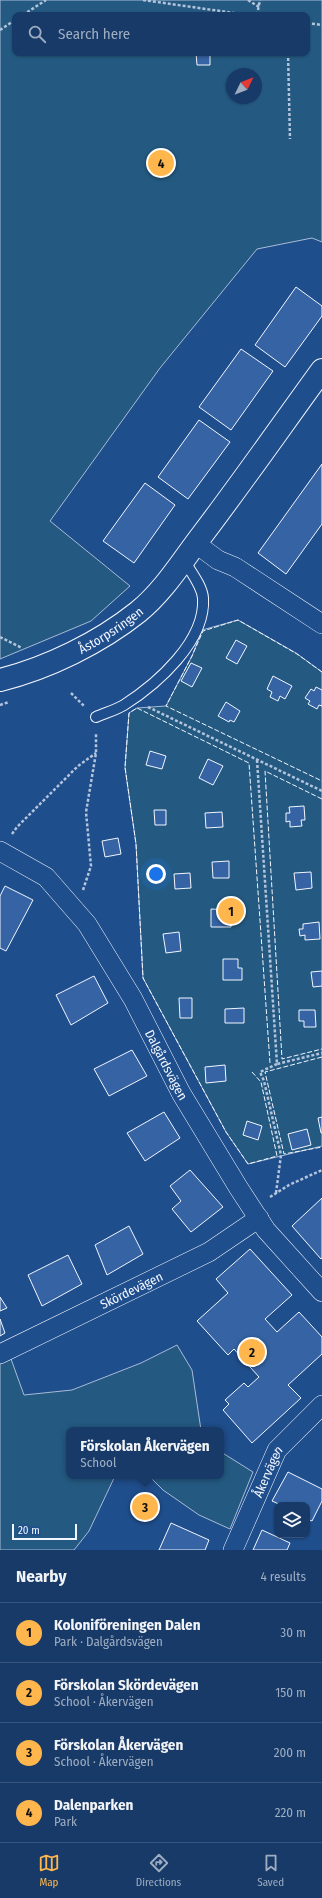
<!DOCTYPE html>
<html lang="en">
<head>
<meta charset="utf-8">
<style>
  :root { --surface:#173a69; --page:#244571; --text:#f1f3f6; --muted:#9eadc0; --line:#36547d; --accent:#ffb74d }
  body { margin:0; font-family:"Fira Sans Condensed",sans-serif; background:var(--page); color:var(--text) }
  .controls { position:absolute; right:12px; bottom:12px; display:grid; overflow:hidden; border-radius:8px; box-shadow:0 1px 3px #0004 }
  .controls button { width:36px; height:36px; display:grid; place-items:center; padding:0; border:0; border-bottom:1px solid var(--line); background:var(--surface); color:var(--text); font:20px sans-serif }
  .compass { position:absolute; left:226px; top:68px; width:36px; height:36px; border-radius:50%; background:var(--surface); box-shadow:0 1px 3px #0004; rotate:47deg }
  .scale { position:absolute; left:12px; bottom:10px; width:65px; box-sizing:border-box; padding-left:4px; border:2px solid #f2f6ff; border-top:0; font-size:11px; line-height:14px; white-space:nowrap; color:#f2f6ff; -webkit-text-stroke:3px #1f4e8c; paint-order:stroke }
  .you { position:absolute; left:156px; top:874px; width:14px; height:14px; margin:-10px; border:3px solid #fff; border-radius:50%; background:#1a73e8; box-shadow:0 0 0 6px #1a73e833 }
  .badge { display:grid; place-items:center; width:26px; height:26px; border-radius:50%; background:var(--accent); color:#111; font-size:13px; font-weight:700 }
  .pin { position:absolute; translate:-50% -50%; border:2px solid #fff; box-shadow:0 1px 4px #0006 }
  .popup { position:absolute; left:66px; top:1427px; width:158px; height:52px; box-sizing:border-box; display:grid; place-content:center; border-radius:8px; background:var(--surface); filter:drop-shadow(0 1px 3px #0005); font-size:13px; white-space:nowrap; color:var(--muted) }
  .popup b { font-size:15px; color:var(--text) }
  .popup::after { content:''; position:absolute; left:50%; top:100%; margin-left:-8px; border:8px solid transparent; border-top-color:var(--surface) }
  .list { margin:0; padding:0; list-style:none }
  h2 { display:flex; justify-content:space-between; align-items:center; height:52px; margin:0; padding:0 16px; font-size:17px }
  h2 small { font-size:13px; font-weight:400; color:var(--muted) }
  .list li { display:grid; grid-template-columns:26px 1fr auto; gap:12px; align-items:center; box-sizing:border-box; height:60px; padding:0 16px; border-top:1px solid var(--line) }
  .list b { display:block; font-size:15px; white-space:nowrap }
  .list p { margin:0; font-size:13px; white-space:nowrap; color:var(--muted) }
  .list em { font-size:13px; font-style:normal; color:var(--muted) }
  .icon { flex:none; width:22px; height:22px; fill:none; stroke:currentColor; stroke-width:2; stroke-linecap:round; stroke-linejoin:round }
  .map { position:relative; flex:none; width:322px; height:1550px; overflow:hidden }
  .search { position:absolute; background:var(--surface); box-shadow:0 1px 3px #0004; left:12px; right:12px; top:12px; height:44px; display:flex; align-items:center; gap:10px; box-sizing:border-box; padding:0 14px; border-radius:8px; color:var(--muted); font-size:15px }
  .sheet { height:292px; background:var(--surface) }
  nav { display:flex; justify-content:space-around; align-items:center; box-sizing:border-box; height:56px; border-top:1px solid var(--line); background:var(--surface); font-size:11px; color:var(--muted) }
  nav a { display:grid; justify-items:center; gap:2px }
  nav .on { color:var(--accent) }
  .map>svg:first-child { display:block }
  .green { fill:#245a82; stroke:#a8bbd7; fill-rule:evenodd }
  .building { fill:#3563a3; stroke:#f2f6ff }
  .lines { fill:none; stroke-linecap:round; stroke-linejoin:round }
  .service-casing { stroke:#f2f6ff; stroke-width:12 }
  .minor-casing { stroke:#f2f6ff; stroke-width:20 }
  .tertiary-casing { stroke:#f2f6ff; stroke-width:24 }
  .path { stroke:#b3c4dc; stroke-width:2.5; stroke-dasharray:3 2; stroke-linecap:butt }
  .service { stroke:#1f4e8c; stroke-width:10 }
  .minor { stroke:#1f4e8c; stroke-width:19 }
  .tertiary { stroke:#1f4e8c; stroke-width:22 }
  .fence { stroke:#f2f6ff; stroke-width:1; stroke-dasharray:5 2; stroke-linecap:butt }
  .labels { text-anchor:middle; stroke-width:3; stroke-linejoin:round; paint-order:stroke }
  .street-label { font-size:13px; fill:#f2f6ff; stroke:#1f4e8c }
</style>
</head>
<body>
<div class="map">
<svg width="322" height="1550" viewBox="0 0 322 1550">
  <rect width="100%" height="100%" fill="#1f4e8c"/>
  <path class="green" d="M0 0H322V242L312 238 257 249 160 368 50 521 130 586 91 621 0 659ZM15 15H307V53H15ZM232 74H256V98H232Z
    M238 620 296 653 322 672V1146L248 1164 226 1132 143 978 136 844 125 768 129 713 137 708 166 706 192 656 202 630Z
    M177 1345 192 1370 201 1430H69V1476H115L89 1531 74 1550H0V1364L11 1359 24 1395 72 1390 141 1363Z
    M221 1452 253 1472 230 1529 199 1515 163 1490 149 1476H221Z"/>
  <path class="building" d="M196 53H210V65H197Z
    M296 287 322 306V316L285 367 255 345Z
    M241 349 273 371 231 430 199 407Z
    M199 420 230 442 188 499 158 477Z
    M322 464V524L286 574 258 553Z
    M145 483 175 505 134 563 103 541Z
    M236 640 247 646 237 664 226 658Z
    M191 663 202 668 192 687 181 681Z
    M273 676 292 686 285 699 280 696 278 701 270 697 272 692 267 689Z
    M316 687 322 690V706L319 705 317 709 308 704 310 701 305 698 311 689 314 691Z
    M226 702 240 711 234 722 230 720 229 722 218 716Z
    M150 751 166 756 162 769 146 765Z
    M208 759 223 766 213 785 199 778Z
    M304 806 305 820H301L302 826 290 827V821L286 822V813H290L289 807Z
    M154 810H166V825H155Z
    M222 812 223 827 206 828 205 813Z
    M118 838 121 854 105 857 102 841Z
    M229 861V878H213L212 862Z
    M311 872 312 888 296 890 294 873Z
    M190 873 191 888 175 889 174 874Z
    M5 886 33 900 6 951 0 948V896Z
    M211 909 231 910V927H211Z
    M319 922 320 939 305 940V935L300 936 299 929H303V924Z
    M179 932 181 951 166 953 163 934Z
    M223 959H238V968H242V980H223Z
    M322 971V986L313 987 311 972Z
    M94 976 108 1003 71 1025 56 995Z
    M179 998H192V1018H180Z
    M244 1008V1023H225V1009Z
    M299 1010H315L316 1027H304V1021H299Z
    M132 1050 147 1076 109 1096 94 1069Z
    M225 1065 226 1081 206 1083 205 1067Z
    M164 1112 180 1138 145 1161 127 1133Z
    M322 1117V1133H321L318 1118Z
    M247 1121 262 1126 258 1140 243 1135Z
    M307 1129 311 1145 292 1150 288 1134Z
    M190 1170 223 1207 191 1232 172 1209 181 1201 170 1186Z
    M322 1198V1258L321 1259 292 1226Z
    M129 1226 143 1254 107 1275 95 1245Z
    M250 1249 292 1295 265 1319 277 1332 299 1312 322 1337V1354L288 1385 301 1398 252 1443 223 1410 229 1404 225 1400 244 1383 248 1387 259 1377 234 1349 228 1355 197 1321 228 1293 216 1279Z
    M68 1255 82 1284 42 1306 28 1275Z
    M0 1297 7 1308 0 1311Z
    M0 1319 5 1333 0 1336Z
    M288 1472 322 1489V1501L312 1521 307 1519V1505H281L272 1501Z
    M171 1523 209 1540 205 1550H159Z
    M262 1530 290 1543 287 1550H253Z"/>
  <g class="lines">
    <g class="service-casing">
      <path id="service" d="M96 717C105 713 116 710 124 705 157 684 206 641 203 598 202 585 190 571 184 560"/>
    </g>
    <g class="minor-casing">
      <g id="minor">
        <path d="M195 543 218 560 235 567 322 624"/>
        <path id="s1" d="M0 851 46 877 87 924 133 999 181 1093 238 1187 266 1230 322 1292"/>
        <path id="s2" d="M0 1354 209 1252 259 1218"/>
        <path id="s3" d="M233 1550 277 1450 322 1405"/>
      </g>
    </g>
    <g class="tertiary-casing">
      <g id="tertiary">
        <path id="s4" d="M0 680C48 668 99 643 138 612 164 591 182 561 202 535 243 481 282 425 322 370"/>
      </g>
    </g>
    <path class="path" d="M143 0 248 15
      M248 0 259 7
      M23 15 46 0
      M257 15 260 0
      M307 23 322 25
      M0 30 15 20
      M288 53 290 139
      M0 637 22 648
      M71 693 85 707
      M0 705 9 702
      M148 707 322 791
      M257 760 277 1064 322 1053
      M12 834 17 827 78 766 96 753
      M83 890 91 866 86 812 96 753V733
      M276 1193 281 1155 264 1081 260 1072 277 1064
      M270 1197 289 1185 322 1170"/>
    <use href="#service" class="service"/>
    <use href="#minor" class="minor"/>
    <use href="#tertiary" class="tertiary"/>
    <path class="fence" d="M322 672 297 654 238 620 203 631 192 656 166 706 322 781
      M322 799 265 771 282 1059 322 1049
      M322 1057 265 1072 284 1154 322 1147
      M252 1072 261 1082 277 1156 248 1164 226 1132 143 978 136 844 125 767 129 713 137 708 249 763 270 1063"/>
  </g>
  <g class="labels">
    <g class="street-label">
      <text dy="5" stroke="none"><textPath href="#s4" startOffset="122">Åstorpsringen</textPath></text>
      <text dy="5" stroke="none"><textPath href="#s1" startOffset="277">Dalgårdsvägen</textPath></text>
      <text dy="5" stroke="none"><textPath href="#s2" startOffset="146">Skördevägen</textPath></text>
      <text dy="5" stroke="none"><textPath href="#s3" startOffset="86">Åkervägen</textPath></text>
    </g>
  </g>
</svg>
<div class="controls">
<button><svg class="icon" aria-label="layers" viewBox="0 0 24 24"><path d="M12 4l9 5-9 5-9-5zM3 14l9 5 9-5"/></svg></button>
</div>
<svg class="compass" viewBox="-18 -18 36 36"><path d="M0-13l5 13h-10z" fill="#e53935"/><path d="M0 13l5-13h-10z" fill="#9eadc0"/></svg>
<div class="scale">20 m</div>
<div class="you"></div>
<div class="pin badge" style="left:231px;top:911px">1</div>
<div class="pin badge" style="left:252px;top:1352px">2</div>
<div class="pin badge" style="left:145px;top:1507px">3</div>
<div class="popup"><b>Förskolan Åkervägen</b>School</div>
<div class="pin badge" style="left:161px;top:163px">4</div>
<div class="search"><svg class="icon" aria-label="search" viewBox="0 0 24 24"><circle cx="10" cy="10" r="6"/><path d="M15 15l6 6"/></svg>Search here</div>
</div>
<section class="sheet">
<h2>Nearby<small>4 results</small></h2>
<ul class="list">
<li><span class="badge">1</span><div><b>Koloniföreningen Dalen</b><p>Park · Dalgårdsvägen</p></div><em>30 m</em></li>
<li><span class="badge">2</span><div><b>Förskolan Skördevägen</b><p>School · Åkervägen</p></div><em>150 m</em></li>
<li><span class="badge">3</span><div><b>Förskolan Åkervägen</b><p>School · Åkervägen</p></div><em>200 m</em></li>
<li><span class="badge">4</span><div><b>Dalenparken</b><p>Park</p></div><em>220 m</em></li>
</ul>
</section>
<nav>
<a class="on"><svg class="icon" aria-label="map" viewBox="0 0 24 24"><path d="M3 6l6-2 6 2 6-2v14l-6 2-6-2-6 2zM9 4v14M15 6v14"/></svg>Map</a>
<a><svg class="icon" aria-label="directions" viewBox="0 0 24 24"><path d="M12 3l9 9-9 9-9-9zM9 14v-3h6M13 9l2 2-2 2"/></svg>Directions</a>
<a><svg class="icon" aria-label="saved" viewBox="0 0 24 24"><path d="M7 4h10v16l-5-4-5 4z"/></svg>Saved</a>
</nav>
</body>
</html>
